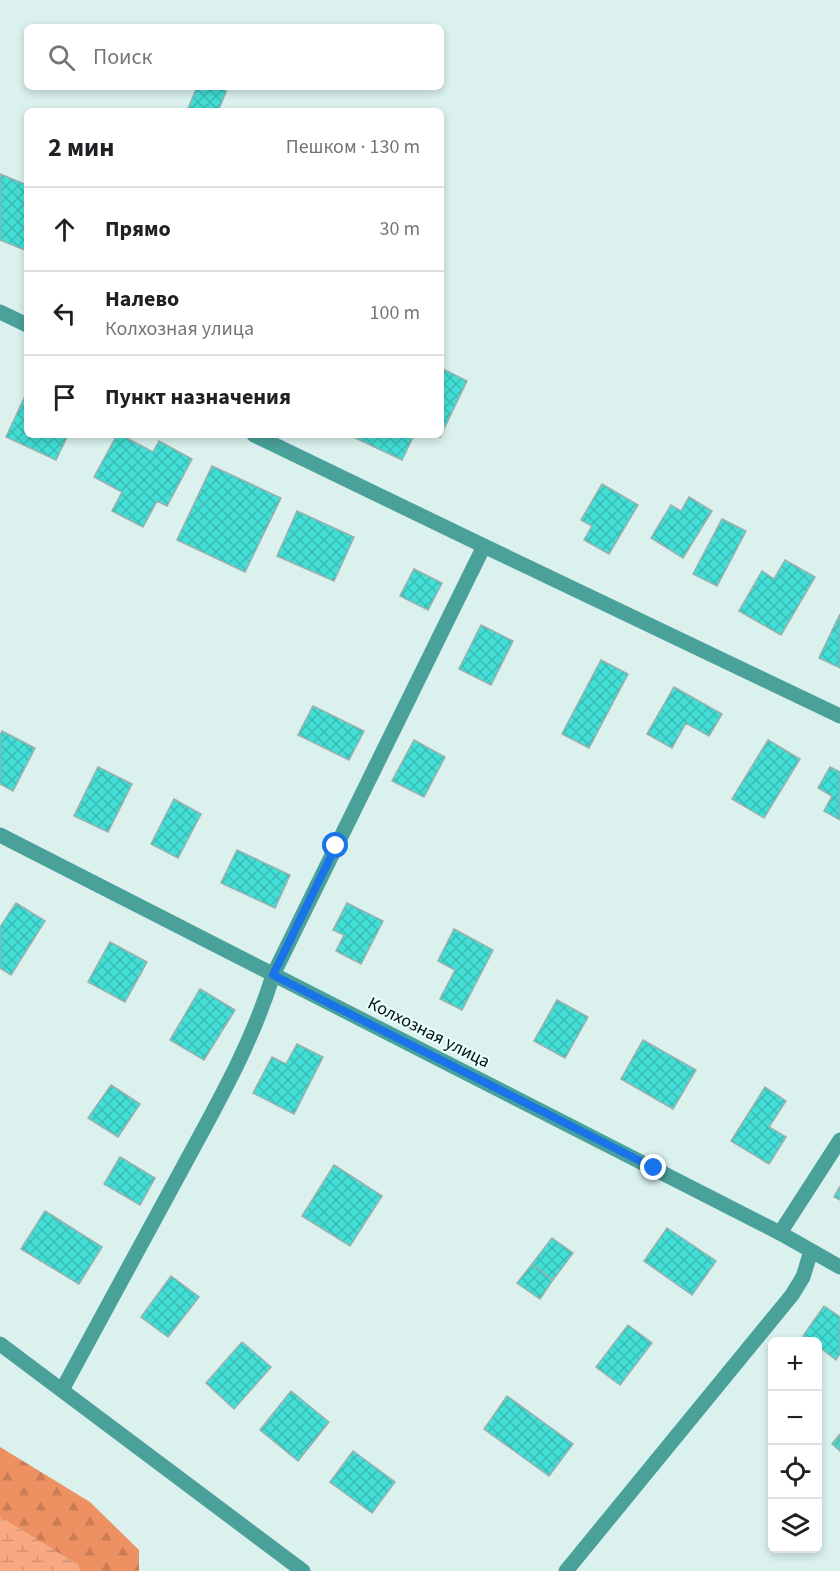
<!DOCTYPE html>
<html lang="ru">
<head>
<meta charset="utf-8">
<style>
  :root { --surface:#fff; --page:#f2f2f2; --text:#202124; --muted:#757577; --line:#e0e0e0 }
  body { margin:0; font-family:"Source Sans 3",sans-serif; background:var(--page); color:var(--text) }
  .controls { position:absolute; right:18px; bottom:18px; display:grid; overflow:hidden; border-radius:9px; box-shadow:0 3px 9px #0003 }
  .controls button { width:54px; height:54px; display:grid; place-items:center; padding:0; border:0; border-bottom:2px solid var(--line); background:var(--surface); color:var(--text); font:30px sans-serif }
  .stop { position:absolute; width:18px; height:18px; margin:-14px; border:4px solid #1a73e8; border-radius:50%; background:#fff }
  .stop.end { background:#1a73e8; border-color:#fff; box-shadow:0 2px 6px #0008 }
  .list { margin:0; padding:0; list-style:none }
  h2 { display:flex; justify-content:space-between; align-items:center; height:78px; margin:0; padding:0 24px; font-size:26px }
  h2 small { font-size:20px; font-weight:400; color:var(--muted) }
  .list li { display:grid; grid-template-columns:39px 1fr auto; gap:18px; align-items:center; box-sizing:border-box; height:84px; padding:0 24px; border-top:2px solid var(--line) }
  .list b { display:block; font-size:22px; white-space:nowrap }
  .list p { margin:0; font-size:20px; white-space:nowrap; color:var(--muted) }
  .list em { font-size:20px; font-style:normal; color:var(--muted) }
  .icon { flex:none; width:33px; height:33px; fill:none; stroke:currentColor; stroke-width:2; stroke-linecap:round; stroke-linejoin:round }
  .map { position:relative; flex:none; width:840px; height:1571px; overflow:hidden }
  .search { position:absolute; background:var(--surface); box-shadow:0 3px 9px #0003; left:24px; top:24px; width:420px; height:66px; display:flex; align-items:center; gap:15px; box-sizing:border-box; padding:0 21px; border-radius:9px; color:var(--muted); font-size:22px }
  .panel { position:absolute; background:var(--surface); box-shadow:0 3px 9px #0003; left:24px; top:108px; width:420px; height:330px; border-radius:9px }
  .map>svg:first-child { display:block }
  .forest { fill:url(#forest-firs) }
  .wetland { fill:url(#wetland-marsh) }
  .building { fill:url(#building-cross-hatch); stroke:#9ab0ae; stroke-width:1.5 }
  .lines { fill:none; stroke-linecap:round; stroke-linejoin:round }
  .lane { stroke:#4aa19a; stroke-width:15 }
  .street { stroke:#4aa19a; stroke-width:15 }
  .route { stroke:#1a73e8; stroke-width:8 }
  .labels { text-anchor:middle; stroke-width:4.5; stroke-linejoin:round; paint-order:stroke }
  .street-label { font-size:18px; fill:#070f0e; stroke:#e7fefc }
</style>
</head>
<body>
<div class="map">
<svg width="840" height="1571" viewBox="0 0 840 1571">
  <defs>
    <pattern id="forest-firs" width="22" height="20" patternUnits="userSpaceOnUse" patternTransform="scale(1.5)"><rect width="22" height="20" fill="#ed9163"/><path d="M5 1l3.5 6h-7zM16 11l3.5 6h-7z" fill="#ca7c55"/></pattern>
    <pattern id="wetland-marsh" width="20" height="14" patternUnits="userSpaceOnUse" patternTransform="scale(1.5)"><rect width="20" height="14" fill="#f9a982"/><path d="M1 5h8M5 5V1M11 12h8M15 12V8" fill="none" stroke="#d4906f"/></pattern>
    <pattern id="building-cross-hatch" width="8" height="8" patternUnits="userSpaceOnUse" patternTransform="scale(1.5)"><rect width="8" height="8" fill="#42ded5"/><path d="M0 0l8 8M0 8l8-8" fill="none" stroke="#38bdb6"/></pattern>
  </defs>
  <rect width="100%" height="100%" fill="#daf1ee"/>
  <path class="forest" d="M0 1447 90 1502 139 1550V1571H80L78 1565 0 1517Z"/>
  <path class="wetland" d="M0 1517 78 1565 80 1571H0Z"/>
  <path class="building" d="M197 87H228L218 111H187Z
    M0 174 27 185V251L0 240Z
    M441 368 467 381 440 437 437 435H441Z
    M27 392V435H68L56 460 6 437Z
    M117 435H121L153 452 159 441 192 459 167 506 157 501 143 527 112 511 122 492 94 477Z
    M349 435H414L402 460Z
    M212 466 281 498 245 572 177 540Z
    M602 484 638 505 609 554 584 540 592 526 581 520Z
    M689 497 712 511 683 558 651 538 671 505 681 511Z
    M297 511 354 537 334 581 277 556Z
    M722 519 746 531 717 586 693 574Z
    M785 560 815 577 781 635 739 611 762 571 774 579Z
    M414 569 442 583 428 610 400 596Z
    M840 614V668L819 658Z
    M481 625 513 641 491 685 459 669Z
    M601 660 628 674 589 748 562 734Z
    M674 687 722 714 709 736 686 723 672 748 647 734Z
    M313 706 364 731 349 760 298 735Z
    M2 731 35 748 13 791 0 784V735Z
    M414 740 445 757 424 797 392 781Z
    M768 740 800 759 764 818 732 799Z
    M98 767 132 784 108 832 74 816Z
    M830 767 840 772V820L824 811 832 796 818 788Z
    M174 799 201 814 178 858 151 844Z
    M237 850 290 875 275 908 221 883Z
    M16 903 45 921 11 975 0 968V927Z
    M347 903 383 921 361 964 336 951 344 935 333 930Z
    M454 929 493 950 462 1010 440 999 455 970 438 961Z
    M110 942 147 962 125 1002 88 982Z
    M200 989 235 1010 204 1060 170 1040Z
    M557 1000 588 1017 565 1058 534 1041Z
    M643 1040 696 1070 673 1109 621 1079Z
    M297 1044 323 1057 294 1114 253 1093 272 1057 286 1064Z
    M111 1085 140 1104 118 1137 88 1118Z
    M765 1087 786 1101 769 1127 786 1137 769 1164 731 1141Z
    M120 1157 155 1178 140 1205 104 1184Z
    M334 1165 382 1196 350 1246 302 1216Z
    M840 1186V1200L834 1197Z
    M45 1211 102 1247 79 1284 21 1249Z
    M667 1228 716 1261 692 1295 644 1261Z
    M552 1238 573 1253 553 1280 532 1264Z
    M532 1264 553 1280 540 1299 517 1283Z
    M171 1276 199 1297 168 1337 141 1317Z
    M824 1306 840 1317V1354L836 1360 818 1346V1342H811L803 1336Z
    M628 1325 652 1343 620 1385 596 1367Z
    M242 1342 271 1367 234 1409 206 1383Z
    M291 1391 329 1422 298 1461 260 1430Z
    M507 1396 573 1444 549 1476 484 1429Z
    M840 1434V1451L832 1444Z
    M353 1451 395 1482 372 1513 330 1482Z"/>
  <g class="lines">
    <path class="lane" d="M780 1233 840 1140
      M62 1390C102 1317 142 1243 182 1169 216 1106 252 1044 273 975L484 546"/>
    <path class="street" d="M0 312 27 325
      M254 435 484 546 840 716
      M0 835 780 1233 840 1267
      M0 1344 303 1571
      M566 1571 792 1295 803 1277 811 1251"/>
  </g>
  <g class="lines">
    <path class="route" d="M336 846 273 975 654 1168"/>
  </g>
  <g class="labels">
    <g class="street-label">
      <text transform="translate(429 1032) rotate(27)" y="6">Колхозная улица</text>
    </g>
  </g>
</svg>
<div class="controls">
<button>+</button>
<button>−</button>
<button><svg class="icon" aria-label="locate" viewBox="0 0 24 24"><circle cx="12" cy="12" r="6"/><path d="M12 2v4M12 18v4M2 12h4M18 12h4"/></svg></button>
<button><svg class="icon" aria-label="layers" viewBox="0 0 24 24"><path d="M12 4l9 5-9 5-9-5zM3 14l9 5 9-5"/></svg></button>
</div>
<div class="stop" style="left:336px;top:846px"></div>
<div class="stop end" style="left:654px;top:1168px"></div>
<div class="search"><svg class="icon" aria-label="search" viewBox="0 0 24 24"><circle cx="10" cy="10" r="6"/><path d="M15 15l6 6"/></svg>Поиск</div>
<section class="panel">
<h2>2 мин<small>Пешком · 130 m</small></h2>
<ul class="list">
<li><svg class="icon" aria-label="ahead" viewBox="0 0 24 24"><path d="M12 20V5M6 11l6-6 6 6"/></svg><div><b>Прямо</b></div><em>30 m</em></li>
<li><svg class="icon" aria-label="left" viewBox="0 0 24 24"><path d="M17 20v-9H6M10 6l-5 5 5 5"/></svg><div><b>Налево</b><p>Колхозная улица</p></div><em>100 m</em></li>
<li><svg class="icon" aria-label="arrive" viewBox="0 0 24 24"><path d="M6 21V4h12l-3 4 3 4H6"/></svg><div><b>Пункт назначения</b></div></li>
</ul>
</section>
</div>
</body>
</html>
